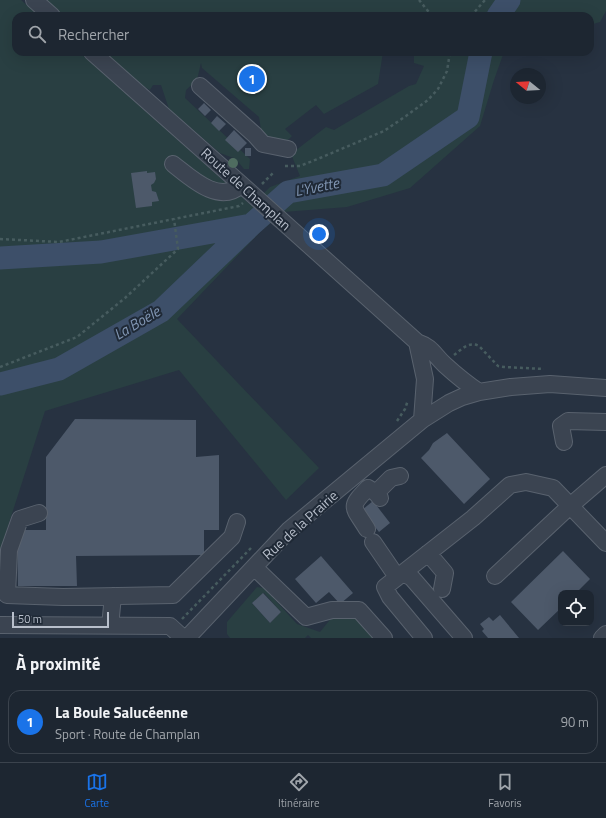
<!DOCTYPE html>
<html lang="fr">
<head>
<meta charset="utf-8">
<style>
  :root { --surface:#1d2631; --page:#252e39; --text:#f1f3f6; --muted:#a0a5ab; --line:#3b434d; --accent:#1a73e8 }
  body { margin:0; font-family:"Titillium Web",sans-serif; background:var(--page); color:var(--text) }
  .controls { position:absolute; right:12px; bottom:12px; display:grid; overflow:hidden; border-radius:8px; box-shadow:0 4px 16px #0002 }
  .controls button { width:36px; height:36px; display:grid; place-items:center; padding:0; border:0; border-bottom:1px solid var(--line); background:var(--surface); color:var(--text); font:20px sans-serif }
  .compass { position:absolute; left:510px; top:68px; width:36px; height:36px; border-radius:50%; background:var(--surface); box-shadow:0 4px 16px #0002; rotate:288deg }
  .scale { position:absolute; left:12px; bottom:10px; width:97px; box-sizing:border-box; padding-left:4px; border:2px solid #b8bfcb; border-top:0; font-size:11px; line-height:14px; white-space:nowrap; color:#b8bfcb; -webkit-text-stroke:3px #1f2936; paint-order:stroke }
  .you { position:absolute; left:319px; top:234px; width:14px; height:14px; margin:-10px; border:3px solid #fff; border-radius:50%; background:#1a73e8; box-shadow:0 0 0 6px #1a73e833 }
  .badge { display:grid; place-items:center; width:26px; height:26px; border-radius:50%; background:var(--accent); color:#fff; font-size:13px; font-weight:700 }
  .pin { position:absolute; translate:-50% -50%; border:2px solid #fff; box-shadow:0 1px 4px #0006 }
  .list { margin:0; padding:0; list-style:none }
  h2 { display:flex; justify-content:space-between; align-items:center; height:52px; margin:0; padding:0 16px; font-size:17px }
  h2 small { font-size:13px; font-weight:400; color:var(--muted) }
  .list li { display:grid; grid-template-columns:26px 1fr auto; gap:12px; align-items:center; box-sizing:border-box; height:64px; margin:0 8px 8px; padding:0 8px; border:1px solid var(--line); border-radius:12px }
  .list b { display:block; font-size:15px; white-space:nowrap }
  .list p { margin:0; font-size:13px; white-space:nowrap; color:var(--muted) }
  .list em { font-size:13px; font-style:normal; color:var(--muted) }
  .icon { flex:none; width:22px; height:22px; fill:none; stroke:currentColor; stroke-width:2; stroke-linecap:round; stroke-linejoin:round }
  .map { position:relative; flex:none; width:606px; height:638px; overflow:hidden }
  .search { position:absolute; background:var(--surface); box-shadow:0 4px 16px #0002; left:12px; right:12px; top:12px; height:44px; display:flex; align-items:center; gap:10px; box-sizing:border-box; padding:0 14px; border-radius:12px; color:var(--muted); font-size:15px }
  .sheet { height:124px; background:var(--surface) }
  nav { display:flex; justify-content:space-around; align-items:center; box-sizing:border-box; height:56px; border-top:1px solid var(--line); background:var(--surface); font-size:11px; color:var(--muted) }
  nav a { display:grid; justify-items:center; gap:2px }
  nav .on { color:var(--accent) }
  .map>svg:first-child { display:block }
  .green { fill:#293f42; fill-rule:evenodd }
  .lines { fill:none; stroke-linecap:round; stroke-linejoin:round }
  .river { stroke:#3d4f69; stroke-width:23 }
  .building { fill:#4d596a }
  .minor-casing { stroke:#59626e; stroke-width:18 }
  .path { stroke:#475c5f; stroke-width:2.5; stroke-dasharray:3 3; stroke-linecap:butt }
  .minor { stroke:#3b4451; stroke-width:16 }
  .tree { fill:#4f6c60 }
  .labels { text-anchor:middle; stroke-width:4; stroke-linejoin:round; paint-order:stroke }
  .street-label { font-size:14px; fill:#b8bfcb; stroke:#1f2936 }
  .water-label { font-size:15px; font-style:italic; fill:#8095b2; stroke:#1f2936 }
</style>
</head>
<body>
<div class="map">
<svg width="606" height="638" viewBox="0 0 606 638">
  <rect width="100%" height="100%" fill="#273241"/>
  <path class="green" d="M0 0H21L39 16H16V52H79L271 223 262 230 177 319 319 468 286 500 179 370 45 411 0 551Z
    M45 0H606V11L600 22 590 25V16H63Z
    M104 52H383L378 84 324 114 316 105 285 129 292 136 283 145 262 136 259 117 202 68 201 63 197 80 186 90 185 98 250 159 249 169H244L236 159 220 153 169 109 161 85H153L150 90 143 86Z
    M414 52H504L494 80 480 126 410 188 347 207 284 212 264 193 270 187 300 176 291 154 326 127 334 130 409 86 416 84 424 66 414 63Z
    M257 587 264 588 297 624 320 632 333 616 355 618 373 638H311L308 635 305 638H230L227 634V622ZM264 593 281 612 270 623 252 603Z"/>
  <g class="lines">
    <path class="river" d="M498 16 509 0
      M0 258 101 252 251 225
      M0 384 59 369 161 311 251 225 288 192 383 175 468 117 481 52"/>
  </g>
  <path class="building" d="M204 103 211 110 205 116 198 109Z
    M217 116 226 124 219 131 211 123Z
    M234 130 247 143 238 152 225 140Z
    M245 148H251V156H245Z
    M147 171V173L155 172 156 179 154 183 151 185 152 191 156 192 159 201 152 202V206L136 208 131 173Z
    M75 419 196 420V457L219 455V530H204V555L76 556 77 586H18L17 530H46V457Z
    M447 433 490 479 464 504 421 458 429 450 433 443Z
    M373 501 390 523 379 532 362 510Z
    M563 551 590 579 576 593H561V608L538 630 511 602Z
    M321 556 353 593 340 604 329 592 316 603 295 579Z
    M263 593 281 612 270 623 252 603Z
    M500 615 519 638H488L482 631 484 629 480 624 489 617 493 621Z"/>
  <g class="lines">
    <g class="minor-casing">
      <path id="minor" d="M34 0 52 16
        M92 52 252 194 417 342C432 347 434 355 445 365 456 375 467 384 479 392
        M200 86 255 135 263 144 288 149
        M173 164C191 178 219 205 241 185
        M417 342 425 379 422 420
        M564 442 561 426 568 421 606 422
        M380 498 376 493 391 478 400 476
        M39 513 20 519 9 550 7 595 63 597 173 595 232 537 237 522
        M367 529C353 506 348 508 368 488L376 493
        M373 542 397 577
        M428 553 445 573 442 589
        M254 567 306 617 332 610H359L384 638
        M403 573 412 578 464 638
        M495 576 570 506 606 475
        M0 625 170 626 183 638
        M110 626 113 596
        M187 638 289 530 422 420 449 403 462 397 479 392 511 387 550 384 606 388
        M424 638 390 597 385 587 473 518 510 485 526 482 553 488 606 543
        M602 638 606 634"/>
    </g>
    <path class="path" d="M419 0 432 16
      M471 16 485 0
      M285 166H300L320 158 384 131 406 116 428 100 438 89 447 71 450 52
      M262 184 273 173
      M0 239 59 242 239 206 243 203
      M454 355C462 349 469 341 479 346L498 366 504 367 544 369
      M0 367 77 337 125 298 178 249 174 219
      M397 421 405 409 408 400
      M182 619 251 548"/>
    <use href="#minor" class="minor"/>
  </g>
  <circle class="tree" cx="233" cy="163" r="5"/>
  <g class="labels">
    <g class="street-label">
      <text transform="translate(246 189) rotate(42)" y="5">Route de Champlan</text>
      <text transform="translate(300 525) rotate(-42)" y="5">Rue de la Prairie</text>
    </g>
    <g class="water-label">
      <text transform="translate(317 187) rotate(-11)" y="5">L'Yvette</text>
      <text transform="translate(137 323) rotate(-31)" y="5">La Boële</text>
    </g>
  </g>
</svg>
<div class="controls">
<button><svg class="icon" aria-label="locate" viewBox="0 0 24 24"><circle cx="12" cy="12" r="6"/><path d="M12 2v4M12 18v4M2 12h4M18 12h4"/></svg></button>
</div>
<svg class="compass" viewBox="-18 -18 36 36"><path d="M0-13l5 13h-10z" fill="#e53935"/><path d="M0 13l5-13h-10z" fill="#a0a5ab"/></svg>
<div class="scale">50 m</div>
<div class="you"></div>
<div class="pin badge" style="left:252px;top:79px">1</div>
<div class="search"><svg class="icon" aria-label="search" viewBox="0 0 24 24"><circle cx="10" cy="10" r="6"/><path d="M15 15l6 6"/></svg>Rechercher</div>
</div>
<section class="sheet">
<h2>À proximité<small></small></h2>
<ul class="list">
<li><span class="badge">1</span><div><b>La Boule Salucéenne</b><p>Sport · Route de Champlan</p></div><em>90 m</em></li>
</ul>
</section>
<nav>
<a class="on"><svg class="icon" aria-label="map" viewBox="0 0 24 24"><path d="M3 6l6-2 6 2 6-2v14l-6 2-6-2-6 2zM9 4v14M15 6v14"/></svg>Carte</a>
<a><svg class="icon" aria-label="directions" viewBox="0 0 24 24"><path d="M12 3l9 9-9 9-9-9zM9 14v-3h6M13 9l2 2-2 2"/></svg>Itinéraire</a>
<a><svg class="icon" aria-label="saved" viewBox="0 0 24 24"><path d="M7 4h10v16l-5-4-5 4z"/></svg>Favoris</a>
</nav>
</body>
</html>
